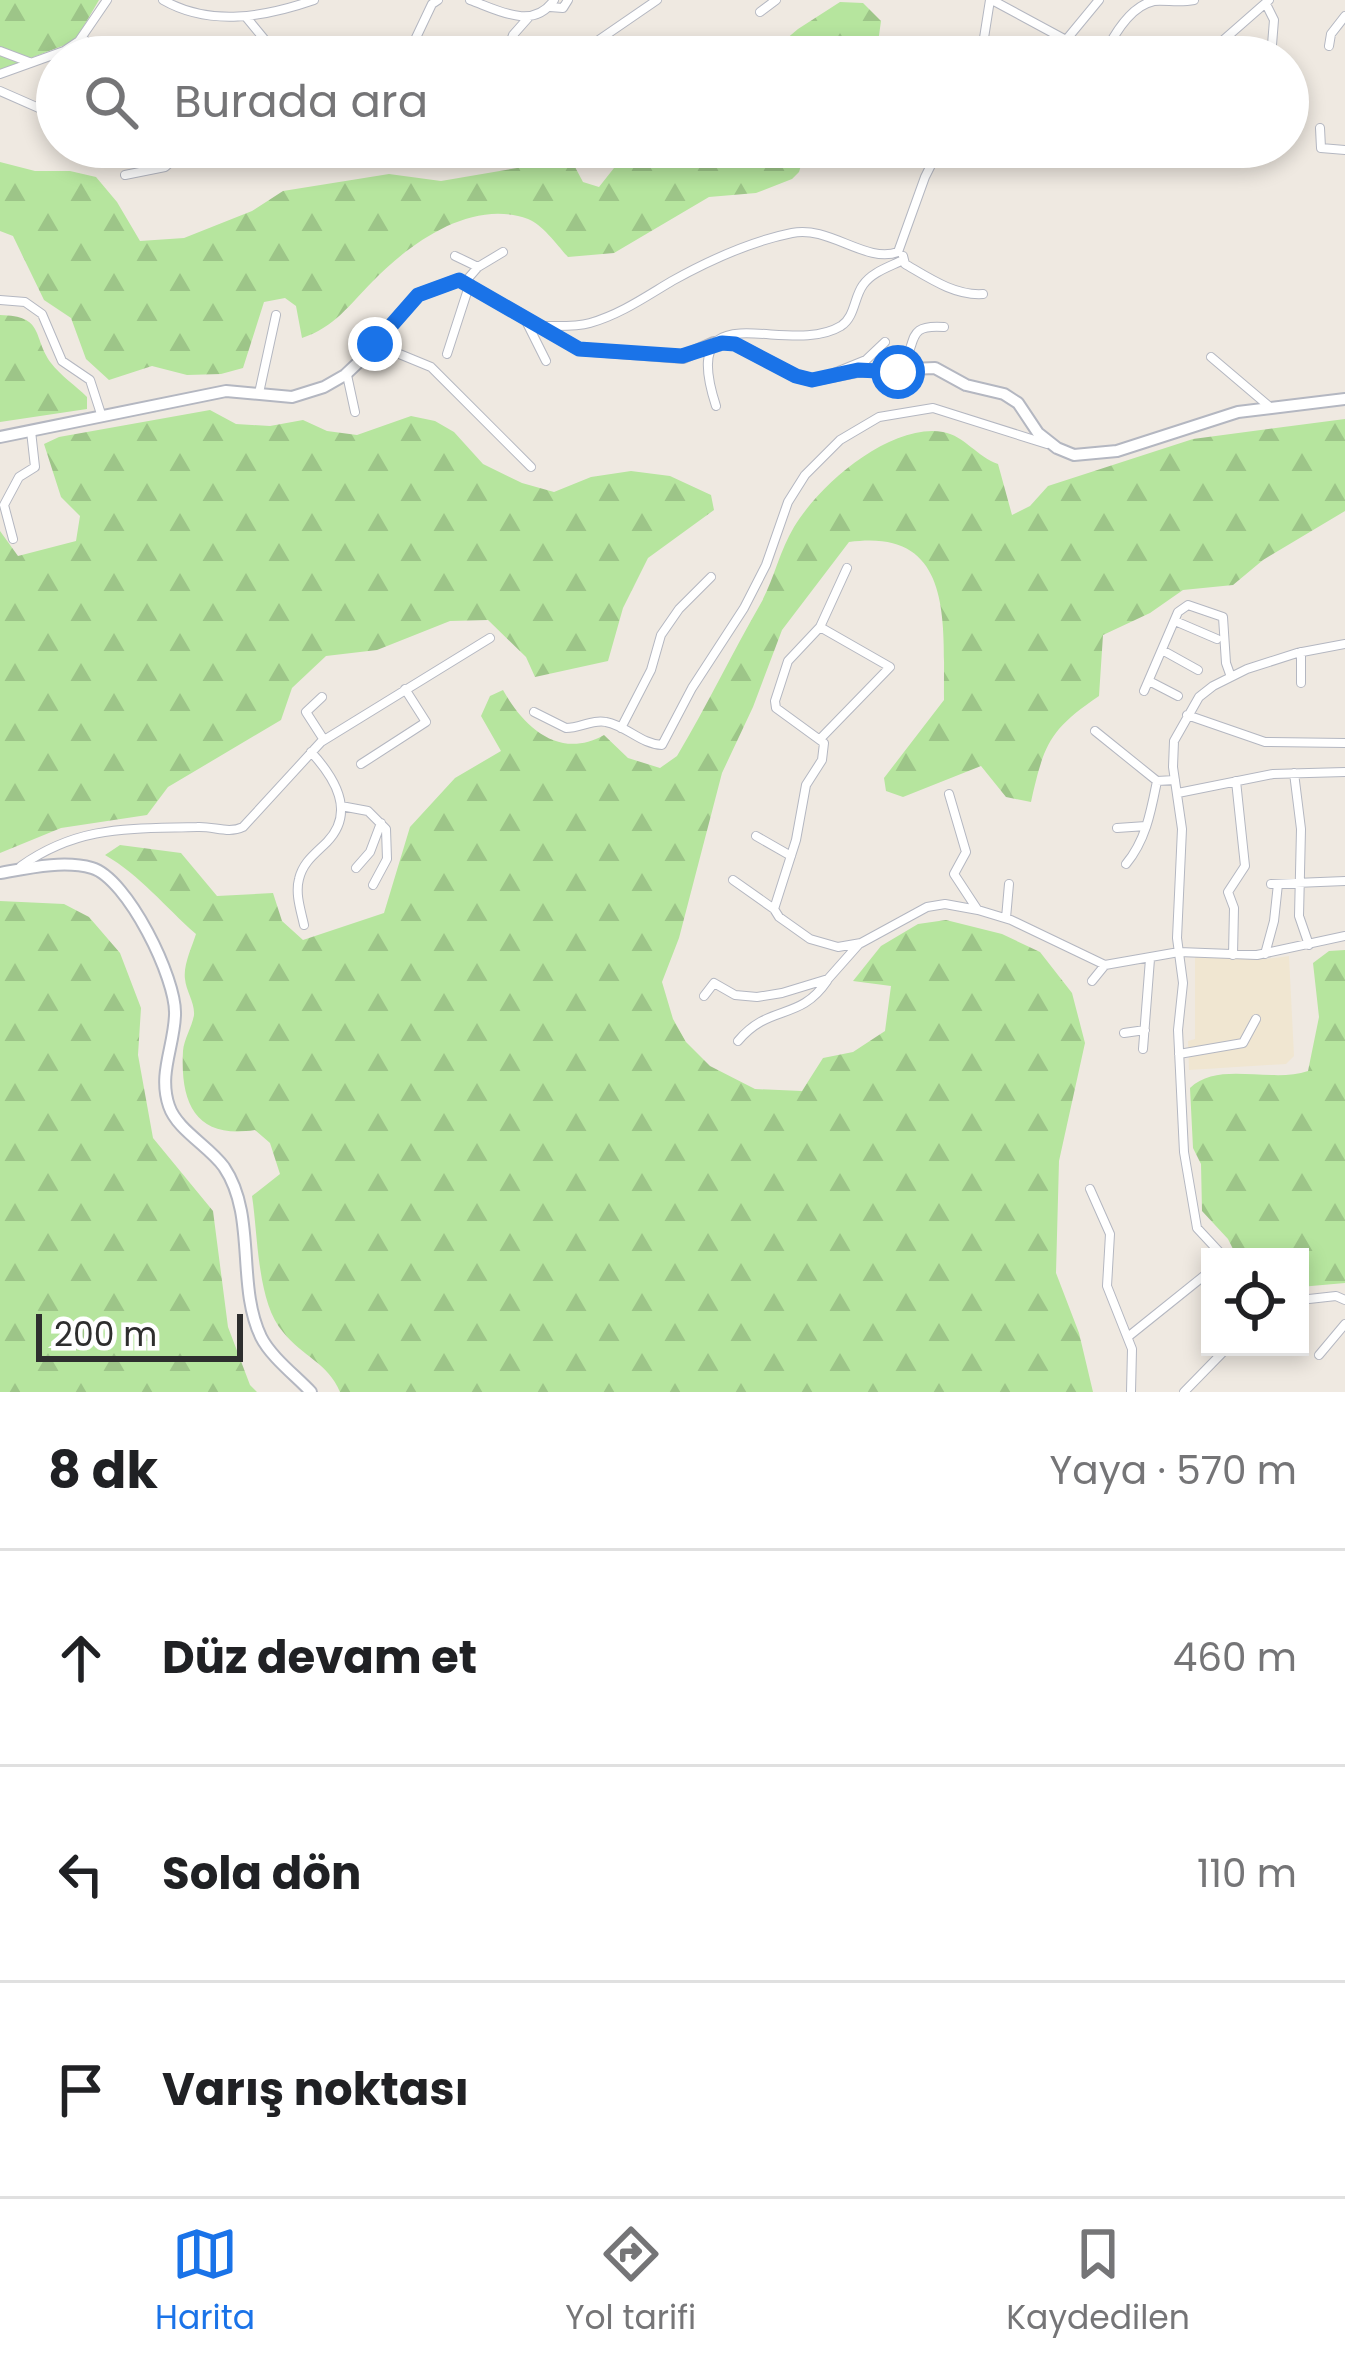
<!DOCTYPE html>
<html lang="tr">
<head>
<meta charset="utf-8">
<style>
  :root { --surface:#fff; --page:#f2f2f2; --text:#202124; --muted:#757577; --line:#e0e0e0; --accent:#1a73e8 }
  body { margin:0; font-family:Poppins,sans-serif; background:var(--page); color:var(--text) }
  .controls { position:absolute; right:36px; bottom:36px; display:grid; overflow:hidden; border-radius:0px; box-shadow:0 6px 18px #0003 }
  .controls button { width:108px; height:108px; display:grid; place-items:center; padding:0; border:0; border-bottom:3px solid var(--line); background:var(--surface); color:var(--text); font:60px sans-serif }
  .scale { position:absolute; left:36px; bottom:30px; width:207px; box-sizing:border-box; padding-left:12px; border:6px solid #2e2e2e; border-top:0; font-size:33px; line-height:42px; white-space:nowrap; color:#2e2e2e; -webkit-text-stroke:9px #fff; paint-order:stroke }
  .stop { position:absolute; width:36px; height:36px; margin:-27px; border:9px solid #1a73e8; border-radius:50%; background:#fff }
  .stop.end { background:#1a73e8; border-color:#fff; box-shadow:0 3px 12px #0008 }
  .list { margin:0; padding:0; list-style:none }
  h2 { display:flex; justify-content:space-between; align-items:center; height:156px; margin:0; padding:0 48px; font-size:51px }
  h2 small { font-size:39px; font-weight:400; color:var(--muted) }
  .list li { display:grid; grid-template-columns:78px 1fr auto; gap:36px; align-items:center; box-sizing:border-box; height:216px; padding:0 48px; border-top:3px solid var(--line) }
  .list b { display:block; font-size:45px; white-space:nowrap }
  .list em { font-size:39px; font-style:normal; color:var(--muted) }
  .icon { flex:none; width:66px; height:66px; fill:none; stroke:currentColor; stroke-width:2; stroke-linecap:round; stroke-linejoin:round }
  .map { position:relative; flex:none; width:1345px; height:1392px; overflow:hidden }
  .search { position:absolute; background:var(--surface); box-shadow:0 6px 18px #0003; left:36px; right:36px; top:36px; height:132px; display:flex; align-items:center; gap:30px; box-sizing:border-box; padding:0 42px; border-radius:66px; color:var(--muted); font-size:45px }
  .sheet { height:804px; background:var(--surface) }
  nav { display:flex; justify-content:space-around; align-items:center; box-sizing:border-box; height:168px; border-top:3px solid var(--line); background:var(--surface); font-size:33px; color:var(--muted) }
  nav a { display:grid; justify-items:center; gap:6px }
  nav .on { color:var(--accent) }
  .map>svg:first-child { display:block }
  .education { fill:#f0e6d1 }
  .forest { fill:url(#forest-firs) }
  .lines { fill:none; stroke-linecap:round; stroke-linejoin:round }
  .street-casing { stroke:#b4b7c1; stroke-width:10 }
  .secondary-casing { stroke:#b4b7c1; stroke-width:14 }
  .street { stroke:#fff; stroke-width:8 }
  .secondary { stroke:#fff; stroke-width:10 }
  .route { stroke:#1a73e8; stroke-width:15 }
</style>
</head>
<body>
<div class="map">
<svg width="1345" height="1392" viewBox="0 0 1345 1392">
  <defs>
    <pattern id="forest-firs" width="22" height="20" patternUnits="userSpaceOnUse" patternTransform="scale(3)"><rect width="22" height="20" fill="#b6e59e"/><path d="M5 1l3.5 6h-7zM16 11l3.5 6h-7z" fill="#9dc588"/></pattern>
  </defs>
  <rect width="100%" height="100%" fill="#efe9e1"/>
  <path class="education" d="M1195 956 1266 959 1289 956 1294 1056 1286 1064 1189 1070 1188 1041 1195 1039Z"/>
  <path class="forest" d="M0 0H99L75 41 0 70Z
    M840 2 863 3 881 21 876 57H765L798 29Z
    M651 147H807L799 172 792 179 756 193 709 197 614 253 568 257C557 245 543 225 528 219 472 198 410 243 373 281 349 305 335 327 302 338L296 306 285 298 264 302 243 368 221 374 187 375 152 366 109 380 86 359 71 318 44 300 13 236 0 231V162L35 171H70L96 177 117 202 140 241 184 238 252 211 283 191 389 174 441 181 541 164 575 167 583 182 599 187 614 168Z
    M0 315C45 316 32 336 51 363 60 375 76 386 87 397V409L0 422Z
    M210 410 236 424 270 426 303 420 327 431 357 435 411 416 435 421 454 432 483 464 522 483 554 492 591 477 631 471 670 476 711 495 714 510 648 558 623 608 608 661 535 677 526 657 488 620 450 621 377 650 326 656 292 688 281 720 168 787 147 815 61 828 0 853V531L18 556 76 541 80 516 61 497 44 444 59 437Z
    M1345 419V511L1263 560 1233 585 1183 590 1150 613 1103 635 1099 696C1049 730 1044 744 1031 802L1006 797 981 766 903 797 886 791 884 778 944 700C943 625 956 527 849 542L782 630 753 707 722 773 679 938 662 982 673 1019 686 1042 710 1066 755 1089 802 1091 823 1058 853 1052 885 1031 891 986 853 981 881 946 918 924 946 920 1002 934 1040 952 1072 993 1085 1043 1059 1161 1056 1273 1079 1333 1093 1392H340C328 1363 302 1356 283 1332 257 1303 258 1234 252 1196L280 1174 270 1143 255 1130C197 1139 180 1105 183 1051 184 1039 192 1027 194 1015 195 1003 186 991 185 979 183 965 192 947 196 934 165 907 140 875 105 855L120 845 181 853 217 896 273 893 282 921 303 940 384 913 410 827 455 778 501 751 481 716 490 696 503 690C524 728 560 760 604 735L628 758 660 768 677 756C707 706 732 653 761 603 774 579 780 550 794 527 819 485 890 423 943 432 965 436 977 457 998 464L1012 515 1030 506 1048 486 1193 439Z
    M0 901 64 904 89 917 120 953 141 1008 138 1055 153 1138 213 1211 228 1327 250 1385 257 1392H0Z
    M1345 950V1283L1300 1287V1257H1237L1228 1239 1202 1211 1201 1164 1193 1148 1190 1088C1218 1060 1272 1084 1308 1071L1319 1017 1313 963 1329 951Z"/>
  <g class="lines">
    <g class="street-casing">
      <path id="street" d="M163 0C210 27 265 17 314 0
        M470 0C498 10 533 31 554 0
        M992 0 1066 40 1099 0
        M1266 4 1274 20 1271 57
        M550 7 563 8 568 0
        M760 12 776 0
        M246 17 279 57
        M82 37 101 57
        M1329 46 1331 34 1345 16
        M0 51 29 62
        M341 57 363 48 413 44 432 4 438 0
        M505 57 513 35 528 18
        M574 57 657 0
        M981 57 990 0
        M1103 57C1112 38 1129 6 1154 1 1167 0 1180 3 1194 0
        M1204 57 1269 0
        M0 74 64 51 79 41 107 0
        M0 91 57 116
        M1320 128 1321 148 1345 150
        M1113 157 1126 147
        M125 175 165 167 188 147
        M455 256 478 267
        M903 256 905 264C929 278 955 296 983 294
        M465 282 478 267 503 252
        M0 300 25 302 42 314 62 361 90 380 102 417
        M525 319 546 361
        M544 326C559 326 576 327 590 323 621 314 645 297 672 281 708 261 752 241 792 233 829 225 866 264 898 252L925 177 940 147
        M375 344 431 367 531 467
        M447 354 470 283
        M1211 357 1271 408
        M899 370C920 343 903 324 944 327
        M834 373 866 360 885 342
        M347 375 355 412
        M259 393 276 315
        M716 406C677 286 787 359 841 326 855 317 854 297 863 285 872 272 889 267 903 260
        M13 539 4 505 19 477 35 467 31 431
        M1175 621 1217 639
        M820 627 847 568
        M1162 650 1198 670
        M1149 681 1178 696
        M1301 683V652
        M1144 691 1178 612 1188 605 1223 617 1226 663 1231 677
        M322 697 306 712 324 740
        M534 712 566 728C580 728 593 719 606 722 627 726 641 744 662 745L692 688 744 608 766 565 788 502 805 475 840 440 879 417 933 408 1047 444
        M1187 715 1265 742 1345 743
        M621 728 651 670 661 635 679 609 711 577
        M1095 731 1157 781 1175 780
        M821 738 890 667 820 627 788 661 775 701 776 708 824 743 822 760 806 785 796 840 774 909 779 917 810 939 838 947 861 943 927 907 945 904 978 910 1011 920 1105 965 1179 952 1257 955 1345 936
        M361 764 426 722 405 689
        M1294 773 1301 829 1299 916 1309 945
        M1178 793 1273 774 1345 772
        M949 794 966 852 954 874 977 909
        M341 806 368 811 386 829 387 859 373 885
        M1117 828 1146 826
        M756 836 791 856
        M1126 864C1146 840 1151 811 1157 781
        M21 866C79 825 129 829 197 827 214 826 228 834 243 827L321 742 490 638
        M356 868 370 852 381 823
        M733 880 774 909
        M1271 884 1345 881
        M1006 918 1009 884
        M304 925C301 911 295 894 299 879 303 862 315 854 327 842 356 812 335 778 311 752
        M1265 954 1274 921 1278 884
        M1233 955 1234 908 1228 892 1245 866 1236 781
        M1092 981 1105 965
        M704 996 714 983 735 995 757 997 782 993 828 979 859 944
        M1124 1033 1145 1030
        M738 1041C770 1003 799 1022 827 981
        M1143 1049 1150 959
        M1179 1054 1243 1043 1256 1019
        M1090 1189 1110 1234 1107 1286 1132 1349 1131 1392
        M1224 1257 1197 1228 1184 1152 1178 1030 1183 983 1177 938 1182 829 1173 767 1174 741 1199 697 1213 686 1247 669 1297 653 1345 644
        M1300 1300 1336 1296 1345 1300
        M1129 1336 1210 1271
        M1319 1355 1345 1324
        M1184 1392 1228 1347"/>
    </g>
    <g class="secondary-casing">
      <path id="secondary" d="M0 437 226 391 292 397 324 387 345 375 363 358 418 295 459 280 579 349 683 357 714 343 735 344 796 376 812 380 858 371 935 368 966 385 1004 394 1018 403 1038 433 1057 448 1074 455 1117 451 1238 412 1345 399
        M0 873C28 868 64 860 92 868 127 878 177 979 175 1015 174 1047 158 1074 169 1106 177 1130 209 1146 224 1167 257 1216 236 1285 261 1337 271 1357 296 1376 311 1392"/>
    </g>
    <use href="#street" class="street"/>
    <use href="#secondary" class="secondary"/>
  </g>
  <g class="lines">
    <path class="route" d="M375 344 418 295 459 280 579 349 682 356 722 343 735 344 796 376 812 380 858 370 898 372"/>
  </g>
</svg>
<div class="controls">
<button><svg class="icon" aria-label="locate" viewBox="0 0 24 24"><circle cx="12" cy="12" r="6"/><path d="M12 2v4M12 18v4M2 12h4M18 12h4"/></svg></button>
</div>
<div class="scale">200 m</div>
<div class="stop" style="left:898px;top:372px"></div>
<div class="stop end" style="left:375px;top:344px"></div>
<div class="search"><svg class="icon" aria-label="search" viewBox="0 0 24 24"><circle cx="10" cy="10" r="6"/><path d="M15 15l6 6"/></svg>Burada ara</div>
</div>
<section class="sheet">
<h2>8 dk<small>Yaya · 570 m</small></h2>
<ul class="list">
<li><svg class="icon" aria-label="ahead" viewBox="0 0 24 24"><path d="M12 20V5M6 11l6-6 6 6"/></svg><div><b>Düz devam et</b></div><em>460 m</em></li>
<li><svg class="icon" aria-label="left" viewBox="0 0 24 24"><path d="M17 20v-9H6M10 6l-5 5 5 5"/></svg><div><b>Sola dön</b></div><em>110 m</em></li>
<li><svg class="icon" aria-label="arrive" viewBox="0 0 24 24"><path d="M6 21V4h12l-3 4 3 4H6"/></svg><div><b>Varış noktası</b></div></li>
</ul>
</section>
<nav>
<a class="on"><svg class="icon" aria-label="map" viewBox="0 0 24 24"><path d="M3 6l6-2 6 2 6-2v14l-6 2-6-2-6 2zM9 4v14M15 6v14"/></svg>Harita</a>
<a><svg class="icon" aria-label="directions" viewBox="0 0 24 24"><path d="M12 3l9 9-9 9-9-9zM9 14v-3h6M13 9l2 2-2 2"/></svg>Yol tarifi</a>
<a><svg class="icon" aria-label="saved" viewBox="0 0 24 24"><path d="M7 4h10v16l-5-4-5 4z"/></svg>Kaydedilen</a>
</nav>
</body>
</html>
